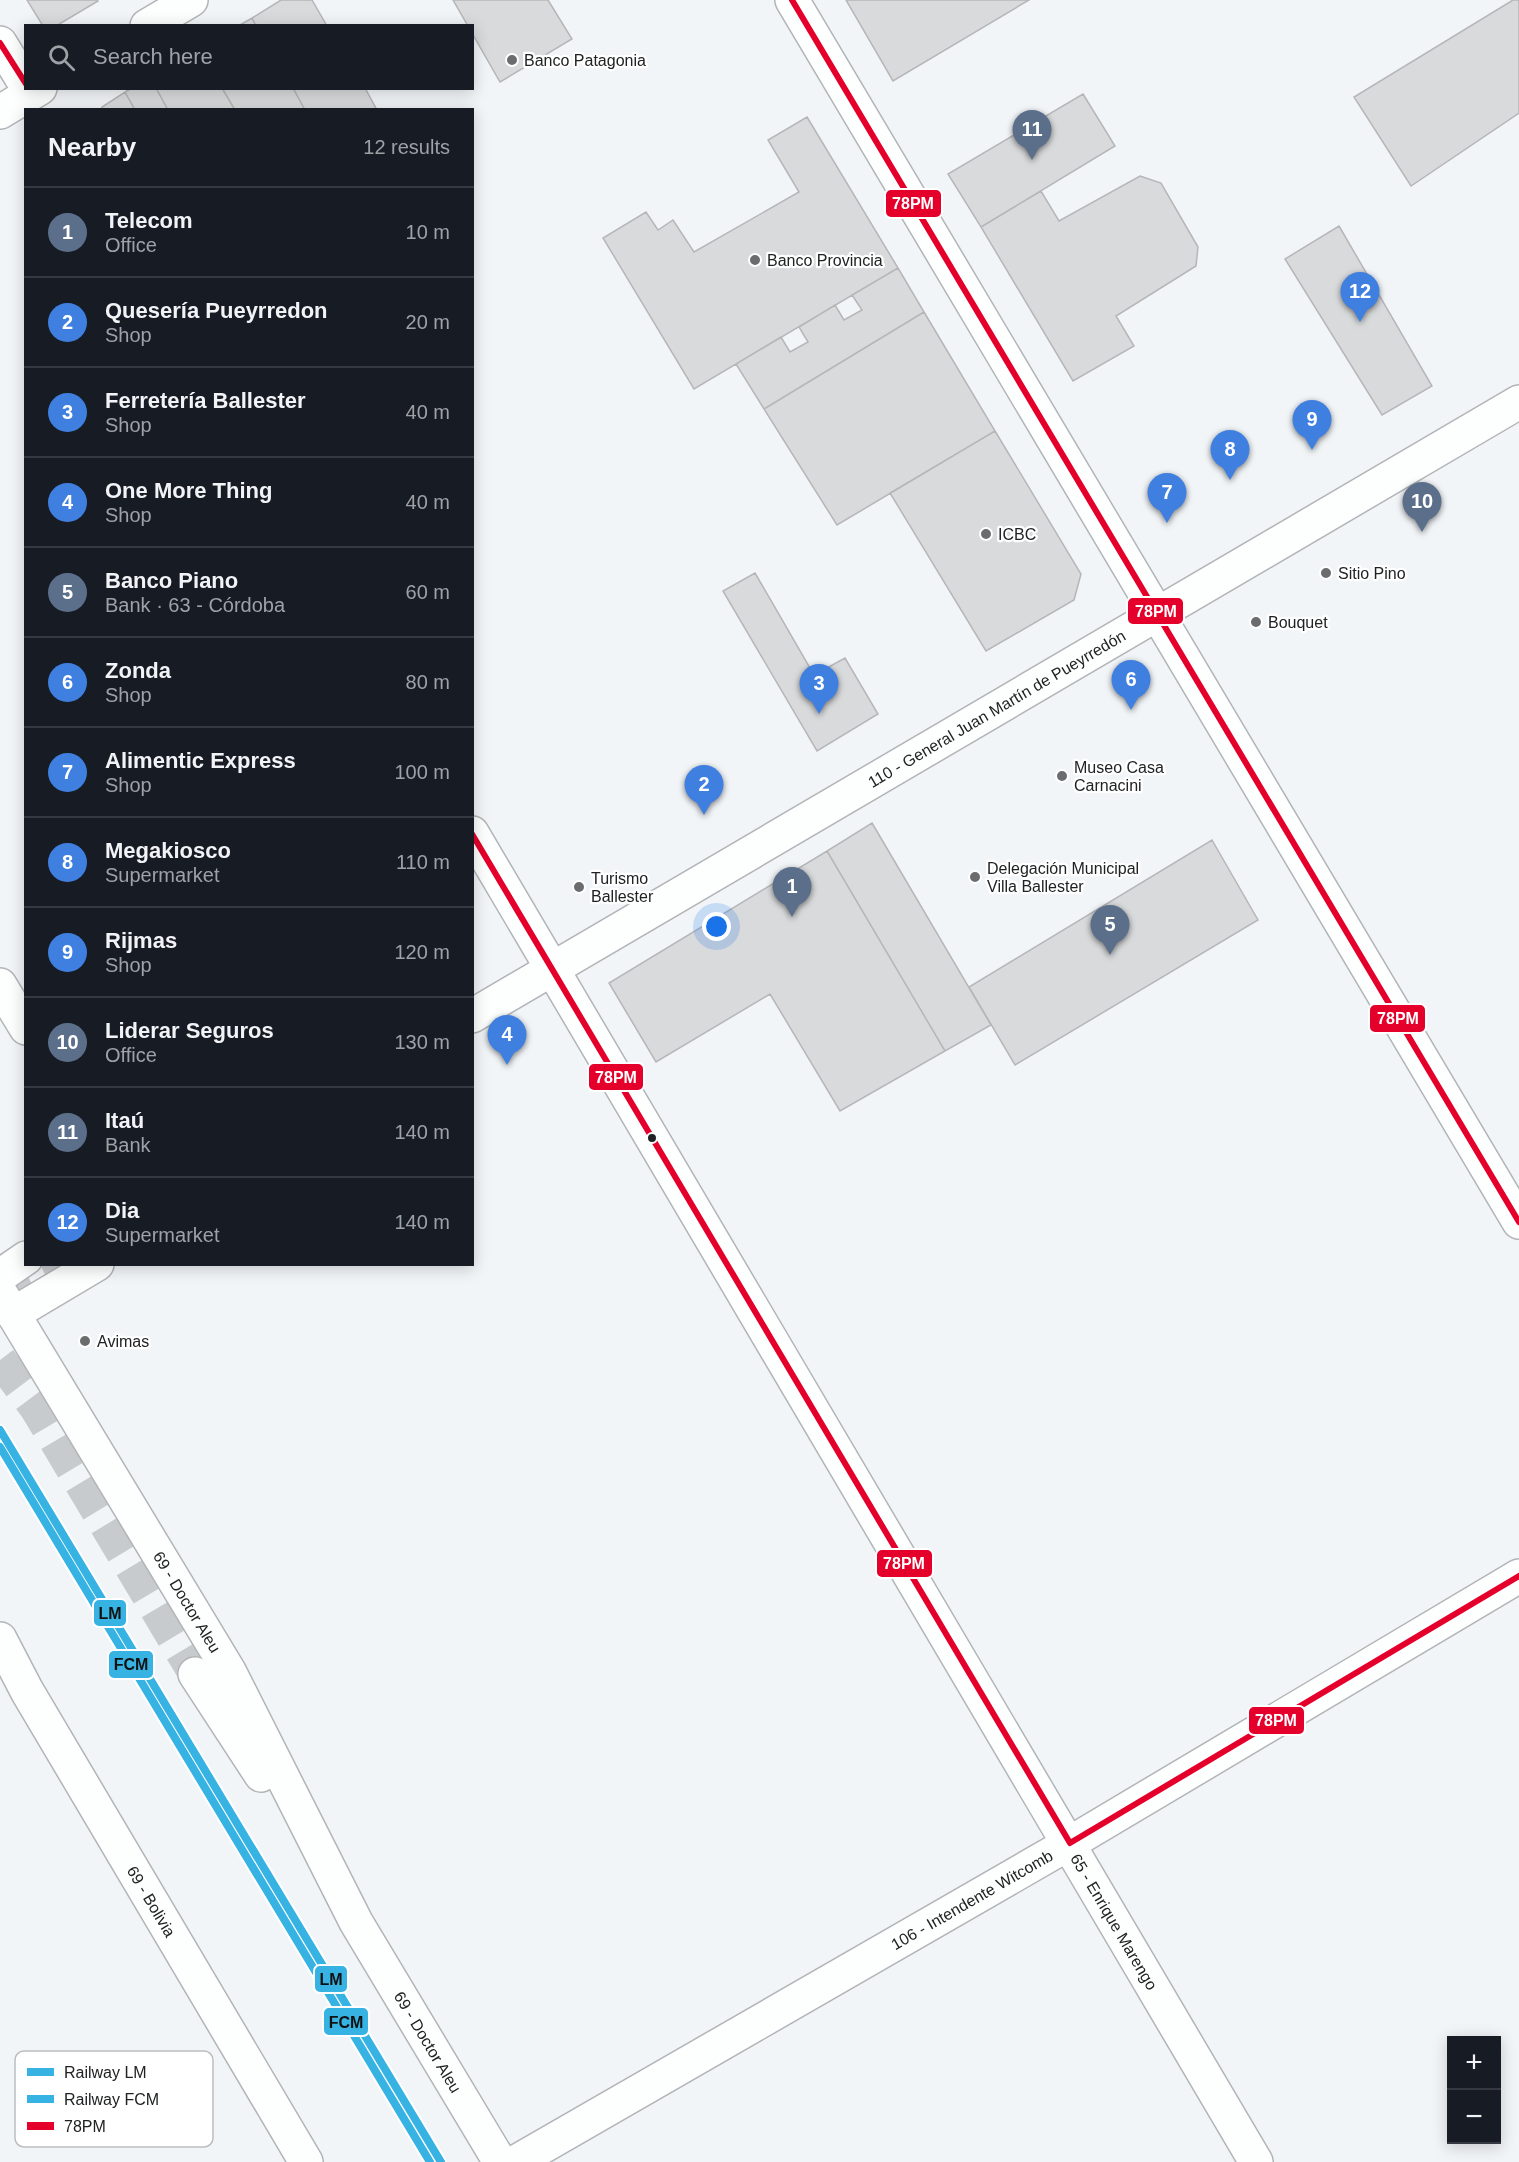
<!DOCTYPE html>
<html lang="en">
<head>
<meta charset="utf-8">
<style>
  :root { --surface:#171b24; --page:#20242c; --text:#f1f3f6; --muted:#9ea1a6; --line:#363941; --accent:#b45309 }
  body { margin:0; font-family:Helvetica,sans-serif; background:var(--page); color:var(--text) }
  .controls { position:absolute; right:18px; bottom:18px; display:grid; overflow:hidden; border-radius:0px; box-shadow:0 3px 15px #0003 }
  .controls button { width:54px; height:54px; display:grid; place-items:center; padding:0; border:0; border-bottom:2px solid var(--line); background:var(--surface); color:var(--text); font:30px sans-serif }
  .you { position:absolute; left:717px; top:927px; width:21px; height:21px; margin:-15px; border:4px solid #fff; border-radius:50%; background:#1a73e8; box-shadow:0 0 0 9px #1a73e833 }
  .badge { display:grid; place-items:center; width:39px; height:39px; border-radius:50%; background:var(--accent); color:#fff; font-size:20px; font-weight:700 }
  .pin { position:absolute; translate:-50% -50px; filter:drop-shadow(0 2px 3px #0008) }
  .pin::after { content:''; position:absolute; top:32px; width:21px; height:18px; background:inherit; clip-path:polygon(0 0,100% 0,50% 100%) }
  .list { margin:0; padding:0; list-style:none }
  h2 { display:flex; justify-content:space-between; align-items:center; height:78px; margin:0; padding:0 24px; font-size:26px }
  h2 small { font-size:20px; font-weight:400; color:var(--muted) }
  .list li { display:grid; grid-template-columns:39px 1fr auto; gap:18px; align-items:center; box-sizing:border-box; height:90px; padding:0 24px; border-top:2px solid var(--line) }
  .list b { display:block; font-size:22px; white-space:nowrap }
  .list p { margin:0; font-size:20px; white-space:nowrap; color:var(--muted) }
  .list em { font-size:20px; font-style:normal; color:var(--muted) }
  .icon { flex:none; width:33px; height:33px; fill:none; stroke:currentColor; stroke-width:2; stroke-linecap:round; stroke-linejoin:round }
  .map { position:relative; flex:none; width:1519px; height:2162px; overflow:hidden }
  .search { position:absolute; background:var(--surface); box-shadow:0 3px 15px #0003; left:24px; top:24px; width:450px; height:66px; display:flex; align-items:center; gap:15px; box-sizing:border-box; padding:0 21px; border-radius:0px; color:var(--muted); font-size:22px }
  .panel { position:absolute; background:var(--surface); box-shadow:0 3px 15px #0003; left:24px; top:108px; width:450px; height:1158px; border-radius:0px }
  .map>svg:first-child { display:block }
  .building { fill:#d9dadb; stroke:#b6b6b8; stroke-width:1.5 }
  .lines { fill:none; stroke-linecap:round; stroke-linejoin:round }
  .minor-tunnel { stroke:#c8cbcd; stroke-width:33; stroke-dasharray:33 16; stroke-linecap:butt }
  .minor-casing { stroke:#b2b5b7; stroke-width:36 }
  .minor { stroke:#fdfefe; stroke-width:33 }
  .bus-1-casing { stroke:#fff; stroke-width:10 }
  .bus-1 { stroke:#e4002b; stroke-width:6 }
  .rail-1-casing { stroke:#fff; stroke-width:12 }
  .rail-2-casing { stroke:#fff; stroke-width:12 }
  .rail-1 { stroke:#36b3e3; stroke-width:8 }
  .rail-2 { stroke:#36b3e3; stroke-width:8 }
  .poi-dot { fill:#6a6c6e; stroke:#fff; stroke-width:2 }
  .bus-dot { fill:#202223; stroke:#fff; stroke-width:2 }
  .labels { text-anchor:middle; stroke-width:4.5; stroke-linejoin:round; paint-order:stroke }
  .poi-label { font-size:16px; fill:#202223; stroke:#fff; text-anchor:start }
  .street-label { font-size:16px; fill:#202223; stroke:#fff }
  .key { fill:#fff; stroke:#bcbdbd; stroke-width:1.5 }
  .key-label { font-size:16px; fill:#202223 }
  .line-badge { stroke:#fff; stroke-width:2 }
  .badge-label { font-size:16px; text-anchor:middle; font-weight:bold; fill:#fff }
  .pale-badge-label { font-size:16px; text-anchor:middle; font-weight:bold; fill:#111 }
</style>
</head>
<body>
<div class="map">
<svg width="1519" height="2162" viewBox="0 0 1519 2162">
  <rect width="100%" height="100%" fill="#f2f5f8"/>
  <path class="building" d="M27 0H97L98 1 56 26H43Z
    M281 0H312L327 26H256L252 18Z
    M453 0H548L572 39 500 82 472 33V26H468Z
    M846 0H1029L893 81Z
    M1513 0H1519V113L1411 186 1354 97Z
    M252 18 256 26H238Z
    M132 88H156L168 110H135L125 92Z
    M156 88H222L235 110H168Z
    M222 88H293L305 110H235Z
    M293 88H365L377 110H305Z
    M125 92 135 110H101L102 107Z
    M1083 94 1115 146 981 227 948 174Z
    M807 117 898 268 694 389 603 238 646 212 658 230 673 220 694 252 799 192 768 140Z
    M1140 176 1161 183 1198 247 1196 266 1116 316 1134 346 1073 381 981 227 1041 191 1059 221Z
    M1339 226 1432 386 1382 415 1285 259Z
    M898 268 924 312 764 409 736 364 781 337 790 352 808 342 799 327 835 305 844 320 862 310 852 295Z
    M924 312 995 431 837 525 764 409Z
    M995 431 1081 574 1074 600 986 651 890 493Z
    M755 573 814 675 845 658 878 714 817 751 723 591Z
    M872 823 991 1025 945 1051 827 851Z
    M1212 840 1258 920 1015 1065 969 987Z
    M827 851 945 1051 840 1111 770 994 656 1062 609 983Z"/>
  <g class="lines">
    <path class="minor-tunnel" d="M0 1294 62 1264
      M0 1360 36 1408 195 1674"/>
    <g class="minor-casing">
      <g id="minor">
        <path d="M792 0 1519 1222"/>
        <path d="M147 26 191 0"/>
        <path d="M0 43 26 85"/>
        <path d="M0 112 40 88"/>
        <path id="s1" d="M472 833 1256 2162"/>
        <path d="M0 985 26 1028"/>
        <path id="s2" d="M472 1016 1519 402"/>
        <path d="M0 1276 26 1258"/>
        <path id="s3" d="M0 1292 229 1671 356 1922 500 2162"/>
        <path d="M13 1314 97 1264"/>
        <path id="s4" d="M0 1639 27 1691 306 2162"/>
        <path d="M195 1674 261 1775"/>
        <path id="s5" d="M516 2162 1070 1843 1519 1576"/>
      </g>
    </g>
    <use href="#minor" class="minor"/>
    <g class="bus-1-casing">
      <path id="bus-1" d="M792 0 1519 1222
        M0 43 26 84
        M472 834 1070 1843 1519 1576"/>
    </g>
    <use href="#bus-1" class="bus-1"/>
    <g class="rail-1-casing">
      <path id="rail-1" d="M0 1430 441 2162"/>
    </g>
    <g class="rail-2-casing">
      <path id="rail-2" d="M0 1447 430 2162"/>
    </g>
    <use href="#rail-1" class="rail-1"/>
    <use href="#rail-2" class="rail-2"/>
  </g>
  <g class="poi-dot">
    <circle cx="512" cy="60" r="6"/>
    <circle cx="755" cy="260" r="6"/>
    <circle cx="986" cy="534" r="6"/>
    <circle cx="1326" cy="573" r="6"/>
    <circle cx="1256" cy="622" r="6"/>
    <circle cx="1062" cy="776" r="6"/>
    <circle cx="975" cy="877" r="6"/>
    <circle cx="579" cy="887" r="6"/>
    <circle cx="85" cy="1341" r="6"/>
  </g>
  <circle class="bus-dot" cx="652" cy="1138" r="5"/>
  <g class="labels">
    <g class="poi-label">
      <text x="524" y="66">Banco Patagonia</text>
      <text x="767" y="266">Banco Provincia</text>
      <text x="998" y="540">ICBC</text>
      <text x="1338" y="579">Sitio Pino</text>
      <text x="1268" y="628">Bouquet</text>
      <text x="1074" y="773">Museo Casa<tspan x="1074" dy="18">Carnacini</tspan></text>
      <text x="987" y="874">Delegación Municipal<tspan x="987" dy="18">Villa Ballester</tspan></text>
      <text x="591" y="884">Turismo<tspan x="591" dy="18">Ballester</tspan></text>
      <text x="97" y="1347">Avimas</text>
    </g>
    <g class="street-label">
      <text dy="6" stroke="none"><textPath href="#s2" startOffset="608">110 - General Juan Martín de Pueyrredón</textPath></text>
      <text dy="6" stroke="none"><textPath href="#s3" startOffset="362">69 - Doctor Aleu</textPath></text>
      <text dy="6" stroke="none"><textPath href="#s5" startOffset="526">106 - Intendente Witcomb</textPath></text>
      <text dy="6" stroke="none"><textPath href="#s4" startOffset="303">69 - Bolivia</textPath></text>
      <text dy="6" stroke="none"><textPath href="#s1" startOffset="1264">65 - Enrique Marengo</textPath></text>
      <text dy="6" stroke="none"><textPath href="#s3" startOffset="864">69 - Doctor Aleu</textPath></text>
    </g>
  </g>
  <rect x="15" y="2051" width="198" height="96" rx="9" class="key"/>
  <rect x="27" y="2068" width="27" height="8" fill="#36b3e3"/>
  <rect x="27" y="2095" width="27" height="8" fill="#36b3e3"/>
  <rect x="27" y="2122" width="27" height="8" fill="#e4002b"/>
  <g class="key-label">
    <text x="64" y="2078">Railway LM</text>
    <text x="64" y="2105">Railway FCM</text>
    <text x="64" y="2132">78PM</text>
  </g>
  <g class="line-badge">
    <rect x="885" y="189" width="57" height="29" rx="6" fill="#e4002b"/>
    <rect x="1127" y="597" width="57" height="28" rx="6" fill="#e4002b"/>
    <rect x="1369" y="1004" width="57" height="29" rx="6" fill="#e4002b"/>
    <rect x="588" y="1063" width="56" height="28" rx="6" fill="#e4002b"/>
    <rect x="876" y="1549" width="57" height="29" rx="6" fill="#e4002b"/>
    <rect x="93" y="1599" width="34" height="28" rx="6" fill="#36b3e3"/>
    <rect x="108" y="1650" width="46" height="29" rx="6" fill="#36b3e3"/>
    <rect x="1248" y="1706" width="57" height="29" rx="6" fill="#e4002b"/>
    <rect x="314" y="1965" width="34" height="28" rx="6" fill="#36b3e3"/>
    <rect x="323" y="2007" width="46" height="29" rx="6" fill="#36b3e3"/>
  </g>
  <g class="badge-label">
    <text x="913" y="209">78PM</text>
    <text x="1156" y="617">78PM</text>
    <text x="1398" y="1024">78PM</text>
    <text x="616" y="1083">78PM</text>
    <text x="904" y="1569">78PM</text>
    <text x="1276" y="1726">78PM</text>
  </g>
  <g class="pale-badge-label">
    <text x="110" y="1619">LM</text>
    <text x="131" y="1670">FCM</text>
    <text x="331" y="1985">LM</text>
    <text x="346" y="2028">FCM</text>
  </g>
</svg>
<div class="controls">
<button>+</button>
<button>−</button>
</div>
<div class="you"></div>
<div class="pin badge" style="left:792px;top:917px;background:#5c6f8a">1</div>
<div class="pin badge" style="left:704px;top:815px;background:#3f7fe0">2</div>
<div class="pin badge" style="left:819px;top:714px;background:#3f7fe0">3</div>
<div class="pin badge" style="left:507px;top:1065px;background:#3f7fe0">4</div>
<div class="pin badge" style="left:1110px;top:955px;background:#5c6f8a">5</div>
<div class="pin badge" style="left:1131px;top:710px;background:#3f7fe0">6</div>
<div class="pin badge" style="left:1167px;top:523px;background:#3f7fe0">7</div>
<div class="pin badge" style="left:1230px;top:480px;background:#3f7fe0">8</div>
<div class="pin badge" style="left:1312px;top:450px;background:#3f7fe0">9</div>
<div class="pin badge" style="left:1422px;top:532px;background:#5c6f8a">10</div>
<div class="pin badge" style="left:1032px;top:160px;background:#5c6f8a">11</div>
<div class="pin badge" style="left:1360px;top:322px;background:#3f7fe0">12</div>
<div class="search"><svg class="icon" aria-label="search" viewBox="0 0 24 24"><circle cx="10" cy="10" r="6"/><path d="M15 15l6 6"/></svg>Search here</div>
<section class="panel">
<h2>Nearby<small>12 results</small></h2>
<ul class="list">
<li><span class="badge" style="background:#5c6f8a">1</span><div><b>Telecom</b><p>Office</p></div><em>10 m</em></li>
<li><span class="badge" style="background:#3f7fe0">2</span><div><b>Quesería Pueyrredon</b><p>Shop</p></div><em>20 m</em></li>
<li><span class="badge" style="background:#3f7fe0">3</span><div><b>Ferretería Ballester</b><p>Shop</p></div><em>40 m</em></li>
<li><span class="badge" style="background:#3f7fe0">4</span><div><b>One More Thing</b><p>Shop</p></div><em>40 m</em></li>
<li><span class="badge" style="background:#5c6f8a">5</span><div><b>Banco Piano</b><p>Bank · 63 - Córdoba</p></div><em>60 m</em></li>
<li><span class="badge" style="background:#3f7fe0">6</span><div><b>Zonda</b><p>Shop</p></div><em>80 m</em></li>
<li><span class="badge" style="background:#3f7fe0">7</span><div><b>Alimentic Express</b><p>Shop</p></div><em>100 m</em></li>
<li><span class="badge" style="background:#3f7fe0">8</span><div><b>Megakiosco</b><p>Supermarket</p></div><em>110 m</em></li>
<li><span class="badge" style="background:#3f7fe0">9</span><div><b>Rijmas</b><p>Shop</p></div><em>120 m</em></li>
<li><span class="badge" style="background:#5c6f8a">10</span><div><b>Liderar Seguros</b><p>Office</p></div><em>130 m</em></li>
<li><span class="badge" style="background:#5c6f8a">11</span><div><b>Itaú</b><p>Bank</p></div><em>140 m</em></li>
<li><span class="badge" style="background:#3f7fe0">12</span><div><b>Dia</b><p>Supermarket</p></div><em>140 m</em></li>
</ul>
</section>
</div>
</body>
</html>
